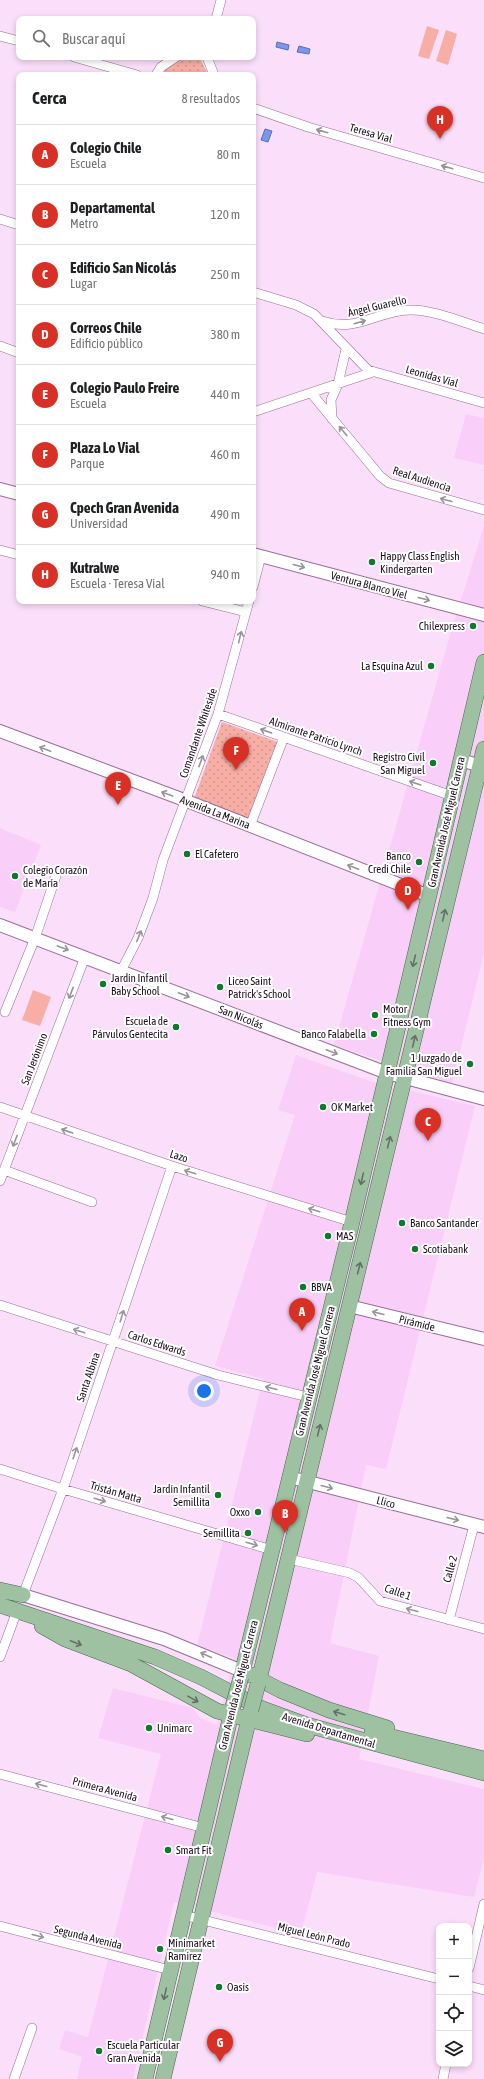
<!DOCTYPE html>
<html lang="es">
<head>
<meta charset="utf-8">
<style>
  :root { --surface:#fff; --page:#f2f2f2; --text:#202124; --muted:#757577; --line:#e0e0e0; --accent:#d93025 }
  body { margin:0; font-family:"Asap Condensed",sans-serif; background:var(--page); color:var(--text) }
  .controls { position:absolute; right:12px; bottom:12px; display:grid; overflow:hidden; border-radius:8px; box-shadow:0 2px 6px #0003 }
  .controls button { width:36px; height:36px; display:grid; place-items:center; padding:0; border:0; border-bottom:1px solid var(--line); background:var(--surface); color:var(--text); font:20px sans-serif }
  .you { position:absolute; left:204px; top:1391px; width:14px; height:14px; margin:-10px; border:3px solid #fff; border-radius:50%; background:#1a73e8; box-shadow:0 0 0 6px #1a73e833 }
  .badge { display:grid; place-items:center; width:26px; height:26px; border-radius:50%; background:var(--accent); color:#fff; font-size:13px; font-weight:700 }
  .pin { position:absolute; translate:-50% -33px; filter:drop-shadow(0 1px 2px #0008) }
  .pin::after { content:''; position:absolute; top:21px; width:14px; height:12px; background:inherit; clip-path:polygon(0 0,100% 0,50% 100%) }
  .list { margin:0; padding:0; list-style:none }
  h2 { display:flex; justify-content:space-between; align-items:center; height:52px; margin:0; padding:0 16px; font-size:17px }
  h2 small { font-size:13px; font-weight:400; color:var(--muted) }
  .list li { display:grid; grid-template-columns:26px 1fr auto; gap:12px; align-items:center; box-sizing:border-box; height:60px; padding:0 16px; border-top:1px solid var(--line) }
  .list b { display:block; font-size:15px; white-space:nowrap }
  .list p { margin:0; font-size:13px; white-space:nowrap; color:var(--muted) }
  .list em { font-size:13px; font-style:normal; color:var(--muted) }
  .icon { flex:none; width:22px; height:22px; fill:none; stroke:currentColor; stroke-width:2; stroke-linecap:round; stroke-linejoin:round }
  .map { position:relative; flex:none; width:484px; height:2079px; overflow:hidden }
  .search { position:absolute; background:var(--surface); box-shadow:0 2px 6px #0003; left:16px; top:16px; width:240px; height:44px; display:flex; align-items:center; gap:10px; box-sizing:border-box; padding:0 14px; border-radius:8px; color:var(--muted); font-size:15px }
  .panel { position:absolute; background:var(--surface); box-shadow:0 2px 6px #0003; left:16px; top:72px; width:240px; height:532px; border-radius:8px }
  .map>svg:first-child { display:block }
  .built { fill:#f9cff9 }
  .park { fill:url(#park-dots) }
  .pitch { fill:#f6aea5 }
  .water { fill:#7798ec; stroke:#5c6fae }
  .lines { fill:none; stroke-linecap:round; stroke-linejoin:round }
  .minor-casing { stroke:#986e98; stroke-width:10 }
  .tertiary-casing { stroke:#986e98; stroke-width:14 }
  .primary-casing { stroke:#47684c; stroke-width:16 }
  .minor { stroke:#fff; stroke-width:9 }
  .tertiary { stroke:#fff; stroke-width:12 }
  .primary { stroke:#9ec1a2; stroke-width:15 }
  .primary-bridge-casing { stroke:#47684c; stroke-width:16; stroke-linecap:butt }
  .primary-bridge { stroke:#9ec1a2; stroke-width:15 }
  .oneway { stroke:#9a939a }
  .oneway2 { stroke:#647067 }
  .poi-dot { fill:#10792c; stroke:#fff; stroke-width:1.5 }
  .labels { text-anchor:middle; stroke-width:4; stroke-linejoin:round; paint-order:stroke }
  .street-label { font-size:11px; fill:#1e0e1e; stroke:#fff }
  .poi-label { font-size:11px; fill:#1e0e1e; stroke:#fff; text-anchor:start }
</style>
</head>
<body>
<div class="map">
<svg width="484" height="2079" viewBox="0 0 484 2079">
  <defs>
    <pattern id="park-dots" width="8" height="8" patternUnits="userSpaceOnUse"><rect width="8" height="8" fill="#f6aea5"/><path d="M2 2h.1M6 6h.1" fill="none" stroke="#d2948e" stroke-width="1.8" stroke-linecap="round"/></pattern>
  </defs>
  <rect width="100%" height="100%" fill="#fadefa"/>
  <path class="built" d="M466 414 484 418V465L454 458Z
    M484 526V953L452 1084 334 1045 450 635Z
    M0 828 41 845 15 912 0 907Z
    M296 1055 373 1082 475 1106 386 1469 366 1465 330 1643 379 1656 359 1759 484 1789V1858L474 1897 317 1872 301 1934 174 1902 133 2079H77L82 2057 59 2049 65 2030 88 2037 161 1754 98 1738 113 1688 193 1708 200 1718 217 1725 234 1658 197 1646 263 1379 215 1366 295 1115 278 1110Z"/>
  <path class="park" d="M180 57 200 58 208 75H158Z
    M222 722 278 742 249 819 194 799Z"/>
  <path class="pitch" d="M427 26 439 30 429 59 418 56Z
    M446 30 457 34 448 65 436 61Z
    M33 990 51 997 40 1026 22 1020Z"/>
  <path class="water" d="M277 42 289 45 288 50 276 47Z
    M299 46 310 49 309 54 297 52Z
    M265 129 272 131 268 142 261 140Z"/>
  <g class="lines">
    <g class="minor-casing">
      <path id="minor" d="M216 19 221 0
        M0 36 19 41
        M74 57 137 75
        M207 57 214 75
        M156 75 161 67 176 57
        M253 108 308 127 484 178
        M0 219 19 225
        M253 292 296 305 314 314 368 370 484 403
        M322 321C358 333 376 311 409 310 432 309 462 322 484 329
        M0 346 19 353
        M311 393 380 476 389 483 484 510
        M253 412 373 372
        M332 419 331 400 338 384 346 349
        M0 550 19 555
        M253 587 261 556
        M202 601 246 612
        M218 714 452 796
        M250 826 284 737
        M121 971 138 938 153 898 163 860 218 714 249 601
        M5 1012 35 938 56 876
        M0 1107 172 1166 352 1222
        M4 1170 92 1202
        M0 1181 85 957
        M0 1305 218 1375 308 1397
        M0 1469 63 1489 272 1550
        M289 1559 350 1573 359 1578 380 1601 484 1629
        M23 1595 63 1489 172 1166
        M449 1620 474 1525
        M0 1657 17 1611
        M0 1774 204 1828
        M183 1915 439 1979
        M0 1926 170 1970
        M469 1968 484 1904
        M469 1986 484 1990
        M14 2079 32 2028
        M443 2079 446 2064"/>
    </g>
    <g class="tertiary-casing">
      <path id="tertiary" d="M0 489 19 494
        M253 554 484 615
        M0 731 187 801 429 896
        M461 760 484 767
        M0 925 387 1073 484 1099
        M349 1306 484 1339
        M289 1477 484 1527
        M23 1595 164 1639 242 1671"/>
    </g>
    <g class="primary-casing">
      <path id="primary" d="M0 1590 23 1595
        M0 1605 155 1657 201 1677 263 1709 307 1725 484 1773
        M42 1626 65 1639 131 1664 217 1711 307 1734
        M251 1675 280 1690 329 1710 387 1728
        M241 1677 352 1222 484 662
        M258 1684 484 749
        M372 1732 484 1759
        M145 2079 233 1706
        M163 2079 251 1710"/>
    </g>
    <use href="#minor" class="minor"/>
    <use href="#tertiary" class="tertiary"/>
    <use href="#primary" class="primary"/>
    <g class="primary-bridge-casing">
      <path id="primary-bridge" d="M233 1706 241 1677
        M251 1710 258 1684"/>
    </g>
    <use href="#primary-bridge" class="primary-bridge"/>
  </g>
  <defs><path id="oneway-shaft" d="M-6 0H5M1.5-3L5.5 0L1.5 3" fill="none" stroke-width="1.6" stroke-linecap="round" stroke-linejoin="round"/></defs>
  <g class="oneway">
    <use href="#oneway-shaft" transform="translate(322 131) rotate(-164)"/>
    <use href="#oneway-shaft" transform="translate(447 167) rotate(-164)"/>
    <use href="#oneway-shaft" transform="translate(360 322) rotate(-16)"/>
    <use href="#oneway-shaft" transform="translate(343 431) rotate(-130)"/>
    <use href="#oneway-shaft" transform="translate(446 500) rotate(-165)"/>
    <use href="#oneway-shaft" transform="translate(299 566) rotate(15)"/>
    <use href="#oneway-shaft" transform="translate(424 599) rotate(15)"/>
    <use href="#oneway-shaft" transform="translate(240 637) rotate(-76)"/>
    <use href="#oneway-shaft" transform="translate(266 731) rotate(-161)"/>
    <use href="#oneway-shaft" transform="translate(45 749) rotate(-159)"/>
    <use href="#oneway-shaft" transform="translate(201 761) rotate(-70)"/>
    <use href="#oneway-shaft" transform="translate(415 783) rotate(-161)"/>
    <use href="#oneway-shaft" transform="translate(167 794) rotate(-160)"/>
    <use href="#oneway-shaft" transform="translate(353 867) rotate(-159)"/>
    <use href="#oneway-shaft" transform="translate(139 936) rotate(-68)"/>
    <use href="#oneway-shaft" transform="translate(63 948) rotate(20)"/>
    <use href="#oneway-shaft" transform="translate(71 993) rotate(111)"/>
    <use href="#oneway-shaft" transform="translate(184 995) rotate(21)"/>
    <use href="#oneway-shaft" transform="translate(332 1052) rotate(21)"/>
    <use href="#oneway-shaft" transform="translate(67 1131) rotate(-161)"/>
    <use href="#oneway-shaft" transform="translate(15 1141) rotate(111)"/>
    <use href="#oneway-shaft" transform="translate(190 1172) rotate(-163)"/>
    <use href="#oneway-shaft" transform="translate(314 1210) rotate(-163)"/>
    <use href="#oneway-shaft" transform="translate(378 1313) rotate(-166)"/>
    <use href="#oneway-shaft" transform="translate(122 1316) rotate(-72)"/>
    <use href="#oneway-shaft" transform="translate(79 1331) rotate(-162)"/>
    <use href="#oneway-shaft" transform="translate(271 1388) rotate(-166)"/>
    <use href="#oneway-shaft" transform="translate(75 1453) rotate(-71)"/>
    <use href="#oneway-shaft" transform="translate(327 1487) rotate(15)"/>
    <use href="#oneway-shaft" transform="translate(100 1500) rotate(16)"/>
    <use href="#oneway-shaft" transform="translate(453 1519) rotate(14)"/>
    <use href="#oneway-shaft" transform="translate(252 1544) rotate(16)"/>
    <use href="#oneway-shaft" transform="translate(412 1610) rotate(-165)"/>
    <use href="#oneway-shaft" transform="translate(206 1655) rotate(-156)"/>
    <use href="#oneway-shaft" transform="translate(41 1785) rotate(-165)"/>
    <use href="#oneway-shaft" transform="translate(167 1818) rotate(-165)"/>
    <use href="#oneway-shaft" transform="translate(38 1936) rotate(14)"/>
  </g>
  <g class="oneway2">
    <use href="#oneway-shaft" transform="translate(444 915) rotate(-77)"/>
    <use href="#oneway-shaft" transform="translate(414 961) rotate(103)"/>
    <use href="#oneway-shaft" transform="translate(414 1041) rotate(-77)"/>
    <use href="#oneway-shaft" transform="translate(389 1142) rotate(-76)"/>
    <use href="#oneway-shaft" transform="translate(362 1179) rotate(103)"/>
    <use href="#oneway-shaft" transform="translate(359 1268) rotate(-76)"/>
    <use href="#oneway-shaft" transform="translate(319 1430) rotate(-76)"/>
    <use href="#oneway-shaft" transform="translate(76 1643) rotate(21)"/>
    <use href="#oneway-shaft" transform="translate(193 1699) rotate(29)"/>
    <use href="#oneway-shaft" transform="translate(339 1713) rotate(-163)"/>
    <use href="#oneway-shaft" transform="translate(165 1994) rotate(103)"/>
  </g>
  <g class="poi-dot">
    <circle cx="372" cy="562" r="4"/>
    <circle cx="473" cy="626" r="4"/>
    <circle cx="431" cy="666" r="4"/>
    <circle cx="433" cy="763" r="4"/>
    <circle cx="187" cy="854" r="4"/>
    <circle cx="419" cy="862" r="4"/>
    <circle cx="15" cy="876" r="4"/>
    <circle cx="103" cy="984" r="4"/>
    <circle cx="220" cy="987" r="4"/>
    <circle cx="375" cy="1015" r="4"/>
    <circle cx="176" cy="1027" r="4"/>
    <circle cx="374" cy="1034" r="4"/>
    <circle cx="470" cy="1064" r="4"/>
    <circle cx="323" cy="1107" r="4"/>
    <circle cx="402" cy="1223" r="4"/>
    <circle cx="328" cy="1236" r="4"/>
    <circle cx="415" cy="1249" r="4"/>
    <circle cx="303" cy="1287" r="4"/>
    <circle cx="218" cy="1495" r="4"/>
    <circle cx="258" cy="1512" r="4"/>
    <circle cx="248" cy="1533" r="4"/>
    <circle cx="149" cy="1728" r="4"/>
    <circle cx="168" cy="1850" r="4"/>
    <circle cx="160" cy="1949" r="4"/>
    <circle cx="219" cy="1987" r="4"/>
    <circle cx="99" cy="2051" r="4"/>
  </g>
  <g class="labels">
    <g class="street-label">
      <text transform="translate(371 133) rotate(16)" y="4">Teresa Vial</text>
      <text transform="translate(377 306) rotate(-13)" y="4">Ángel Guarello</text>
      <text transform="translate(432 376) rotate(16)" y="4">Leonidas Vial</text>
      <text transform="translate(422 479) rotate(18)" y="4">Real Audiencia</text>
      <text transform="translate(369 585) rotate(15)" y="4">Ventura Blanco Viel</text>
      <text transform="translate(198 733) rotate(-71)" y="4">Comandante Whiteside</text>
      <text transform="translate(316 736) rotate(19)" y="4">Almirante Patricio Lynch</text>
      <text transform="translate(215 812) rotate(21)" y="4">Avenida La Marina</text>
      <text transform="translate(446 822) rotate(-77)" y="4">Gran Avenida José Miguel Carrera</text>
      <text transform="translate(241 1017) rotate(21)" y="4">San Nicolás</text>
      <text transform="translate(34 1059) rotate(-69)" y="4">San Jerónimo</text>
      <text transform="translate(179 1156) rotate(18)" y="4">Lazo</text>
      <text transform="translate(417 1323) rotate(14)" y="4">Pirámide</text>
      <text transform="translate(157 1343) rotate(18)" y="4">Carlos Edwards</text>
      <text transform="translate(315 1371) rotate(-76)" y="4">Gran Avenida José Miguel Carrera</text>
      <text transform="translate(88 1377) rotate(-71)" y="4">Santa Albina</text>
      <text transform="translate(116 1492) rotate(16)" y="4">Tristán Matta</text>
      <text transform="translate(386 1502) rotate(15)" y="4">Llico</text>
      <text transform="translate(450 1569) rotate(-75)" y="4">Calle 2</text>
      <text transform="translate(398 1592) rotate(19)" y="4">Calle 1</text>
      <text transform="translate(238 1685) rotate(-76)" y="4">Gran Avenida José Miguel Carrera</text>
      <text transform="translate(329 1730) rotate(17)" y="4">Avenida Departamental</text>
      <text transform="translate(105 1789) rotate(15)" y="4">Primera Avenida</text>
      <text transform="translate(314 1935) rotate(14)" y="4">Miguel León Prado</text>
      <text transform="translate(88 1937) rotate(14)" y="4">Segunda Avenida</text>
    </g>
    <g class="poi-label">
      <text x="380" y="560">Happy Class English<tspan x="380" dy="13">Kindergarten</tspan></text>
      <text x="465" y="630" text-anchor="end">Chilexpress</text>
      <text x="423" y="670" text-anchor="end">La Esquina Azul</text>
      <text x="425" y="761" text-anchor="end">Registro Civil<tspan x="425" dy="13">San Miguel</tspan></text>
      <text x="195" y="858">El Cafetero</text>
      <text x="411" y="860" text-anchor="end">Banco<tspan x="411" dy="13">Credi Chile</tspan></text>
      <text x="23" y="874">Colegio Corazón<tspan x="23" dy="13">de María</tspan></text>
      <text x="111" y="982">Jardín Infantil<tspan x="111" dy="13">Baby School</tspan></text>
      <text x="228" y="985">Liceo Saint<tspan x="228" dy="13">Patrick's School</tspan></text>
      <text x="383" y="1013">Motor<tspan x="383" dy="13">Fitness Gym</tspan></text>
      <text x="168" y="1025" text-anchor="end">Escuela de<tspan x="168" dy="13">Párvulos Gentecita</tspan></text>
      <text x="366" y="1038" text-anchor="end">Banco Falabella</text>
      <text x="462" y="1062" text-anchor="end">1 Juzgado de<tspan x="462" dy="13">Familia San Miguel</tspan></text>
      <text x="331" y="1111">OK Market</text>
      <text x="410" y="1227">Banco Santander</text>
      <text x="336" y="1240">MAS</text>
      <text x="423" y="1253">Scotiabank</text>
      <text x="311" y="1291">BBVA</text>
      <text x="210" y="1493" text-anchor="end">Jardín Infantil<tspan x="210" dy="13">Semillita</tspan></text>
      <text x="250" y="1516" text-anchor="end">Oxxo</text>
      <text x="240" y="1537" text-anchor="end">Semillita</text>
      <text x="157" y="1732">Unimarc</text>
      <text x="176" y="1854">Smart Fit</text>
      <text x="168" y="1947">Minimarket<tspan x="168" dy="13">Ramirez</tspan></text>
      <text x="227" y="1991">Oasis</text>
      <text x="107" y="2049">Escuela Particular<tspan x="107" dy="13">Gran Avenida</tspan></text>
    </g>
  </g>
</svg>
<div class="controls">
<button>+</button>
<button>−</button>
<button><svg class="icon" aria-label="locate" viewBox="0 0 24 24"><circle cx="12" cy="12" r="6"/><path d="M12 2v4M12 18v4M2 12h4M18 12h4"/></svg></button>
<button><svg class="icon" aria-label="layers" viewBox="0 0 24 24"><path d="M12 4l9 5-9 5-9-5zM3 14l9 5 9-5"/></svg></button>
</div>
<div class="you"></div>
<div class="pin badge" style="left:302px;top:1331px">A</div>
<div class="pin badge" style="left:285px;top:1533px">B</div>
<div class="pin badge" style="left:428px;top:1141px">C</div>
<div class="pin badge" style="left:408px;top:910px">D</div>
<div class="pin badge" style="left:118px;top:805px">E</div>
<div class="pin badge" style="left:236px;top:770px">F</div>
<div class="pin badge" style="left:220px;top:2062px">G</div>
<div class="pin badge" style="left:440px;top:139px">H</div>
<div class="search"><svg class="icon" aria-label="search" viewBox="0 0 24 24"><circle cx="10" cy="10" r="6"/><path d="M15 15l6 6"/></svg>Buscar aquí</div>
<section class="panel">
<h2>Cerca<small>8 resultados</small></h2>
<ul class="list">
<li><span class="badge">A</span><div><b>Colegio Chile</b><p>Escuela</p></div><em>80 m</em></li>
<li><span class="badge">B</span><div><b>Departamental</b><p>Metro</p></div><em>120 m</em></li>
<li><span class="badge">C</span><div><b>Edificio San Nicolás</b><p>Lugar</p></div><em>250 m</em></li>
<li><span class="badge">D</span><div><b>Correos Chile</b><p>Edificio público</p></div><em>380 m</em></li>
<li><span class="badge">E</span><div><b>Colegio Paulo Freire</b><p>Escuela</p></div><em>440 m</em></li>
<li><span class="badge">F</span><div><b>Plaza Lo Vial</b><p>Parque</p></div><em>460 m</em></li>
<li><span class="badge">G</span><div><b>Cpech Gran Avenida</b><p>Universidad</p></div><em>490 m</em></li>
<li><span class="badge">H</span><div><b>Kutralwe</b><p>Escuela · Teresa Vial</p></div><em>940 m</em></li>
</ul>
</section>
</div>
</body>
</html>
